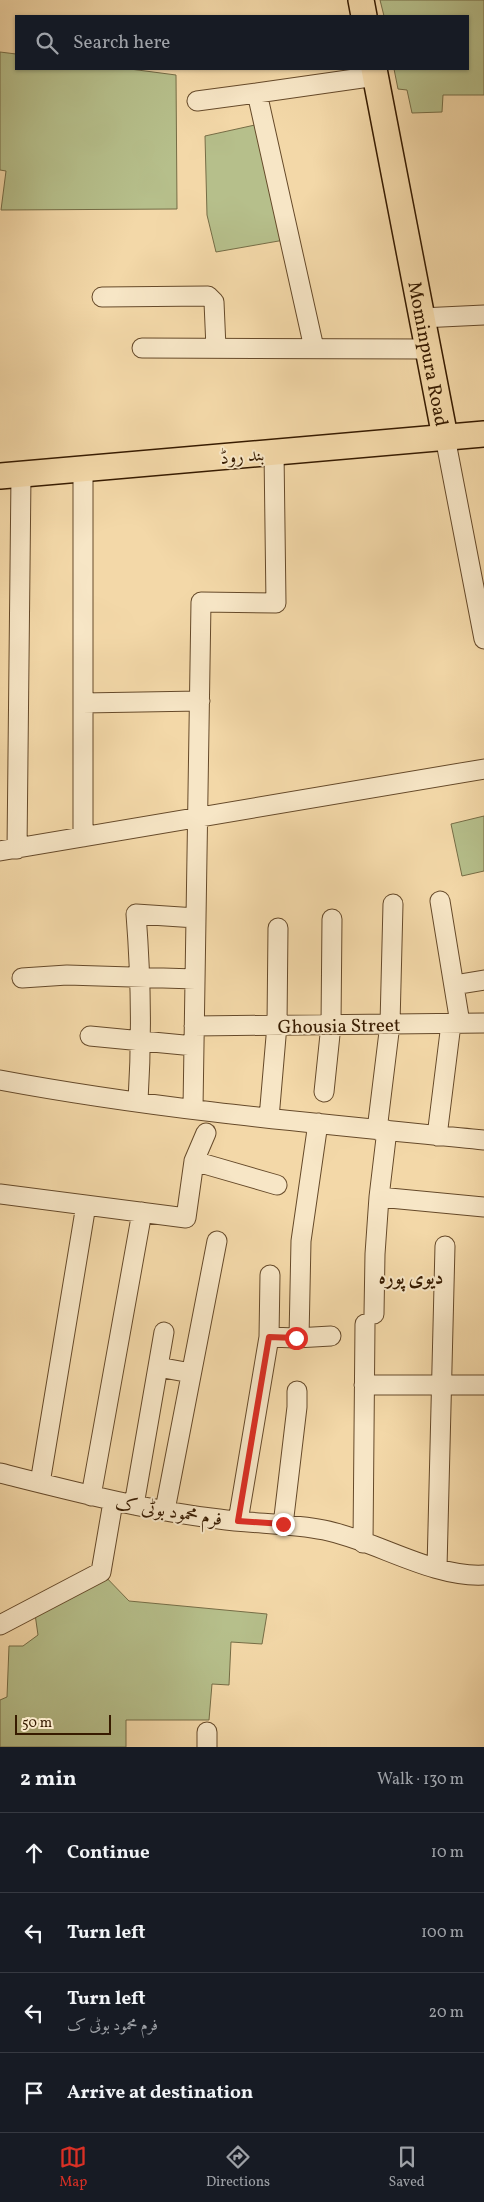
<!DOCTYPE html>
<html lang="en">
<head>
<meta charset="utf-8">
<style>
  :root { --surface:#171b24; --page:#20242c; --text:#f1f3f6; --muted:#9ea1a6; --line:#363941; --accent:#d93025 }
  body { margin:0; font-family:Vollkorn,Amiri,serif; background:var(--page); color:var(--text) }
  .scale { position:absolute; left:15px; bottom:12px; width:96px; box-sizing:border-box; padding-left:5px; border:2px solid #371b00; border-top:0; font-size:14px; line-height:18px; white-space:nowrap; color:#371b00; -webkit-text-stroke:4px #f7e6c6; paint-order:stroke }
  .stop { position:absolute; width:15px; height:15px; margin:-11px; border:4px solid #d93025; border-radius:50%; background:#fff }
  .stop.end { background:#d93025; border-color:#fff; box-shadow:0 1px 5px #0008 }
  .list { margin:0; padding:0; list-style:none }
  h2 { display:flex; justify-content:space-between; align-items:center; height:65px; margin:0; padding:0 20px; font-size:21px }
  h2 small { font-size:16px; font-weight:400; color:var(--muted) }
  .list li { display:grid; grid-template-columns:32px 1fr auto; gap:15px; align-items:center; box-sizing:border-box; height:80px; padding:0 20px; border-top:1px solid var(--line) }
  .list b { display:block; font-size:19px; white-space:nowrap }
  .list p { margin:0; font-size:16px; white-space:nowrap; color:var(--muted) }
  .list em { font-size:16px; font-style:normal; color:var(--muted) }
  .icon { flex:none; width:28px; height:28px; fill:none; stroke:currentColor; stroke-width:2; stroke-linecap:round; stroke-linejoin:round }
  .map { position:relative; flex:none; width:484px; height:1747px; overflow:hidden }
  .search { position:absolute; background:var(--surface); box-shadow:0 1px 4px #0004; left:15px; right:15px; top:15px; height:55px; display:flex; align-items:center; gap:12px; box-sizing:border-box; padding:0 18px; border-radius:0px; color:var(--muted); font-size:19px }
  .sheet { height:385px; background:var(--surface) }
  nav { display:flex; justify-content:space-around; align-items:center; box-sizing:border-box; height:70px; border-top:1px solid var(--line); background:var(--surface); font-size:14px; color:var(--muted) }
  nav a { display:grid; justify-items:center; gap:2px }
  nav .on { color:var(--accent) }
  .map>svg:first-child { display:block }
  .green { fill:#b6bf8b; stroke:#766d46 }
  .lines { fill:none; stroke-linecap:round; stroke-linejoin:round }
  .minor-casing { stroke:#664a2a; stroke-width:21 }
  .major-casing { stroke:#371b00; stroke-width:28 }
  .minor { stroke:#f7e6c6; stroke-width:19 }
  .major { stroke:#f3d8a8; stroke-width:25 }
  .route { stroke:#d93025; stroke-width:6 }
  .labels { text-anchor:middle; stroke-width:4; stroke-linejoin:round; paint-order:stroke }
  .street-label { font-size:19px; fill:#371b00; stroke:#f7e6c6 }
  .neighbourhood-label { font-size:20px; font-weight:bold; fill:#371b00; stroke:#f7e6c6 }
</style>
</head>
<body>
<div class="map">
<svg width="484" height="1747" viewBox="0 0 484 1747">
  <rect width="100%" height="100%" fill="#f3d8a8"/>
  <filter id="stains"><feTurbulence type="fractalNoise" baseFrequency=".004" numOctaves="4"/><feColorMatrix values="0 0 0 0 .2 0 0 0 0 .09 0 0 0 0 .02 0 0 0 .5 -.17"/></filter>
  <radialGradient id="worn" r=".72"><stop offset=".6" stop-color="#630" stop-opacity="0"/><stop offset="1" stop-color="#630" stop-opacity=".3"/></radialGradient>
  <path class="green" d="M380 0H484V95H443L442 112 412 113 407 90 398 89 394 69H468V16H384Z
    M0 52 16 54V69H130L176 75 177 209 1 210 6 171 0 170Z
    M264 123 290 239 216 252 207 215 205 136Z
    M484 816V871L462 876 451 824Z
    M101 1572 129 1601 267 1614 262 1644 231 1642 229 1685 212 1684 209 1720H126V1747H0V1700L7 1697 9 1646H23L38 1635 34 1607Z"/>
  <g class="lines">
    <g class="minor-casing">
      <path id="minor" d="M197 101 257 93
        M102 297 208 296 214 302 216 348
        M421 318 484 315
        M142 348 427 349
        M314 348 257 93 376 76
        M445 437 484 639
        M83 703 200 701
        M83 837V469
        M17 849 21 475
        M0 851 484 769
        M440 901 460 1023
        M22 978 67 975 195 979
        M454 985 484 980
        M194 1026 484 1023
        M90 1036 194 1046
        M0 1080C160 1110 323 1124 484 1140
        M324 1092 331 1025 332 919
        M138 1101C142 1038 141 977 136 914L196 918
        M193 1108 201 602 276 603 274 452
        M269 1118 277 1025 278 928
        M377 1130 390 1024 393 904
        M387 1130 379 1197 484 1207
        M437 1136 451 1024
        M194 1161 277 1185
        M0 1194 186 1218 194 1161 206 1133
        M374 1314 375 1254 379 1197
        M269 1337 296 1338 331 1336
        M299 1338 301 1241 318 1123
        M158 1367 191 1373
        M364 1385H484
        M0 1473C72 1491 144 1510 219 1519 254 1524 289 1523 324 1530 375 1540 432 1578 484 1575
        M40 1483 86 1205
        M91 1496 142 1212
        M134 1505 164 1332
        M165 1510 217 1241
        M238 1521 269 1337 270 1275
        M283 1525 297 1407V1391
        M363 1543 365 1324
        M437 1568 445 1246
        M0 1625 101 1572 113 1502
        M207 1747V1732"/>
    </g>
    <g class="major-casing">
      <g id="major">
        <path d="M361 0 364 16"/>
        <path id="s1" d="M374 69 445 437"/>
        <path d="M0 476 484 434"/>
      </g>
    </g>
    <use href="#minor" class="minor"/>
    <use href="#major" class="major"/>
  </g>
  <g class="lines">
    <path class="route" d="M283 1524 238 1521 269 1337 296 1338"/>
  </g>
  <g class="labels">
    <g class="street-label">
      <text dy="7" stroke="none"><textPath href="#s1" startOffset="290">Mominpura Road</textPath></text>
      <text transform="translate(242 455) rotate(-5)" y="7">بند روڈ</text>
      <text transform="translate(339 1025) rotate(-1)" y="7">Ghousia Street</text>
      <text transform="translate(169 1510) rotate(9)" y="7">فرم محمود بوٹی ک</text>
    </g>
    <g class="neighbourhood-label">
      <text x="411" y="1284">دیوی پورہ</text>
    </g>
  </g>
  <rect width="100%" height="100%" filter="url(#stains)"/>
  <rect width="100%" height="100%" fill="url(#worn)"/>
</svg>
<div class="scale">50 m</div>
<div class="stop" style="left:296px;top:1338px"></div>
<div class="stop end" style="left:283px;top:1524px"></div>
<div class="search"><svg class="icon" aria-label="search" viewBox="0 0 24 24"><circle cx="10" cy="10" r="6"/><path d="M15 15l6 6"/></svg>Search here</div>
</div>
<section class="sheet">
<h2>2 min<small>Walk · 130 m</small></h2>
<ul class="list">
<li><svg class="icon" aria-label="ahead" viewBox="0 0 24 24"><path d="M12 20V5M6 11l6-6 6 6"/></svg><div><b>Continue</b></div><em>10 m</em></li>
<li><svg class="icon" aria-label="left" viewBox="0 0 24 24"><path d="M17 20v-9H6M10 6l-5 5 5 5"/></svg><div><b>Turn left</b></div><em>100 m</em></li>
<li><svg class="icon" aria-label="left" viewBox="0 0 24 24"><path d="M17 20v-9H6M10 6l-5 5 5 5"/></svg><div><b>Turn left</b><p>فرم محمود بوٹی ک</p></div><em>20 m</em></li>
<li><svg class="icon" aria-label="arrive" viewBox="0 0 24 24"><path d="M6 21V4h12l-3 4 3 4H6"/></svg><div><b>Arrive at destination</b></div></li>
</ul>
</section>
<nav>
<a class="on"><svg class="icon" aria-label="map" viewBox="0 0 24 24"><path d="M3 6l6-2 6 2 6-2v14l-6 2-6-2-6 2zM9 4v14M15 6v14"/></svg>Map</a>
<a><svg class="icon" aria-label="directions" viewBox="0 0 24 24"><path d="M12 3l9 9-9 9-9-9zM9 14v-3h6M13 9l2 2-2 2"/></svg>Directions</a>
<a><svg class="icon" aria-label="saved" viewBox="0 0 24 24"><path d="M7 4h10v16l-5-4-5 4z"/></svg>Saved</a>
</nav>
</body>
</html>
